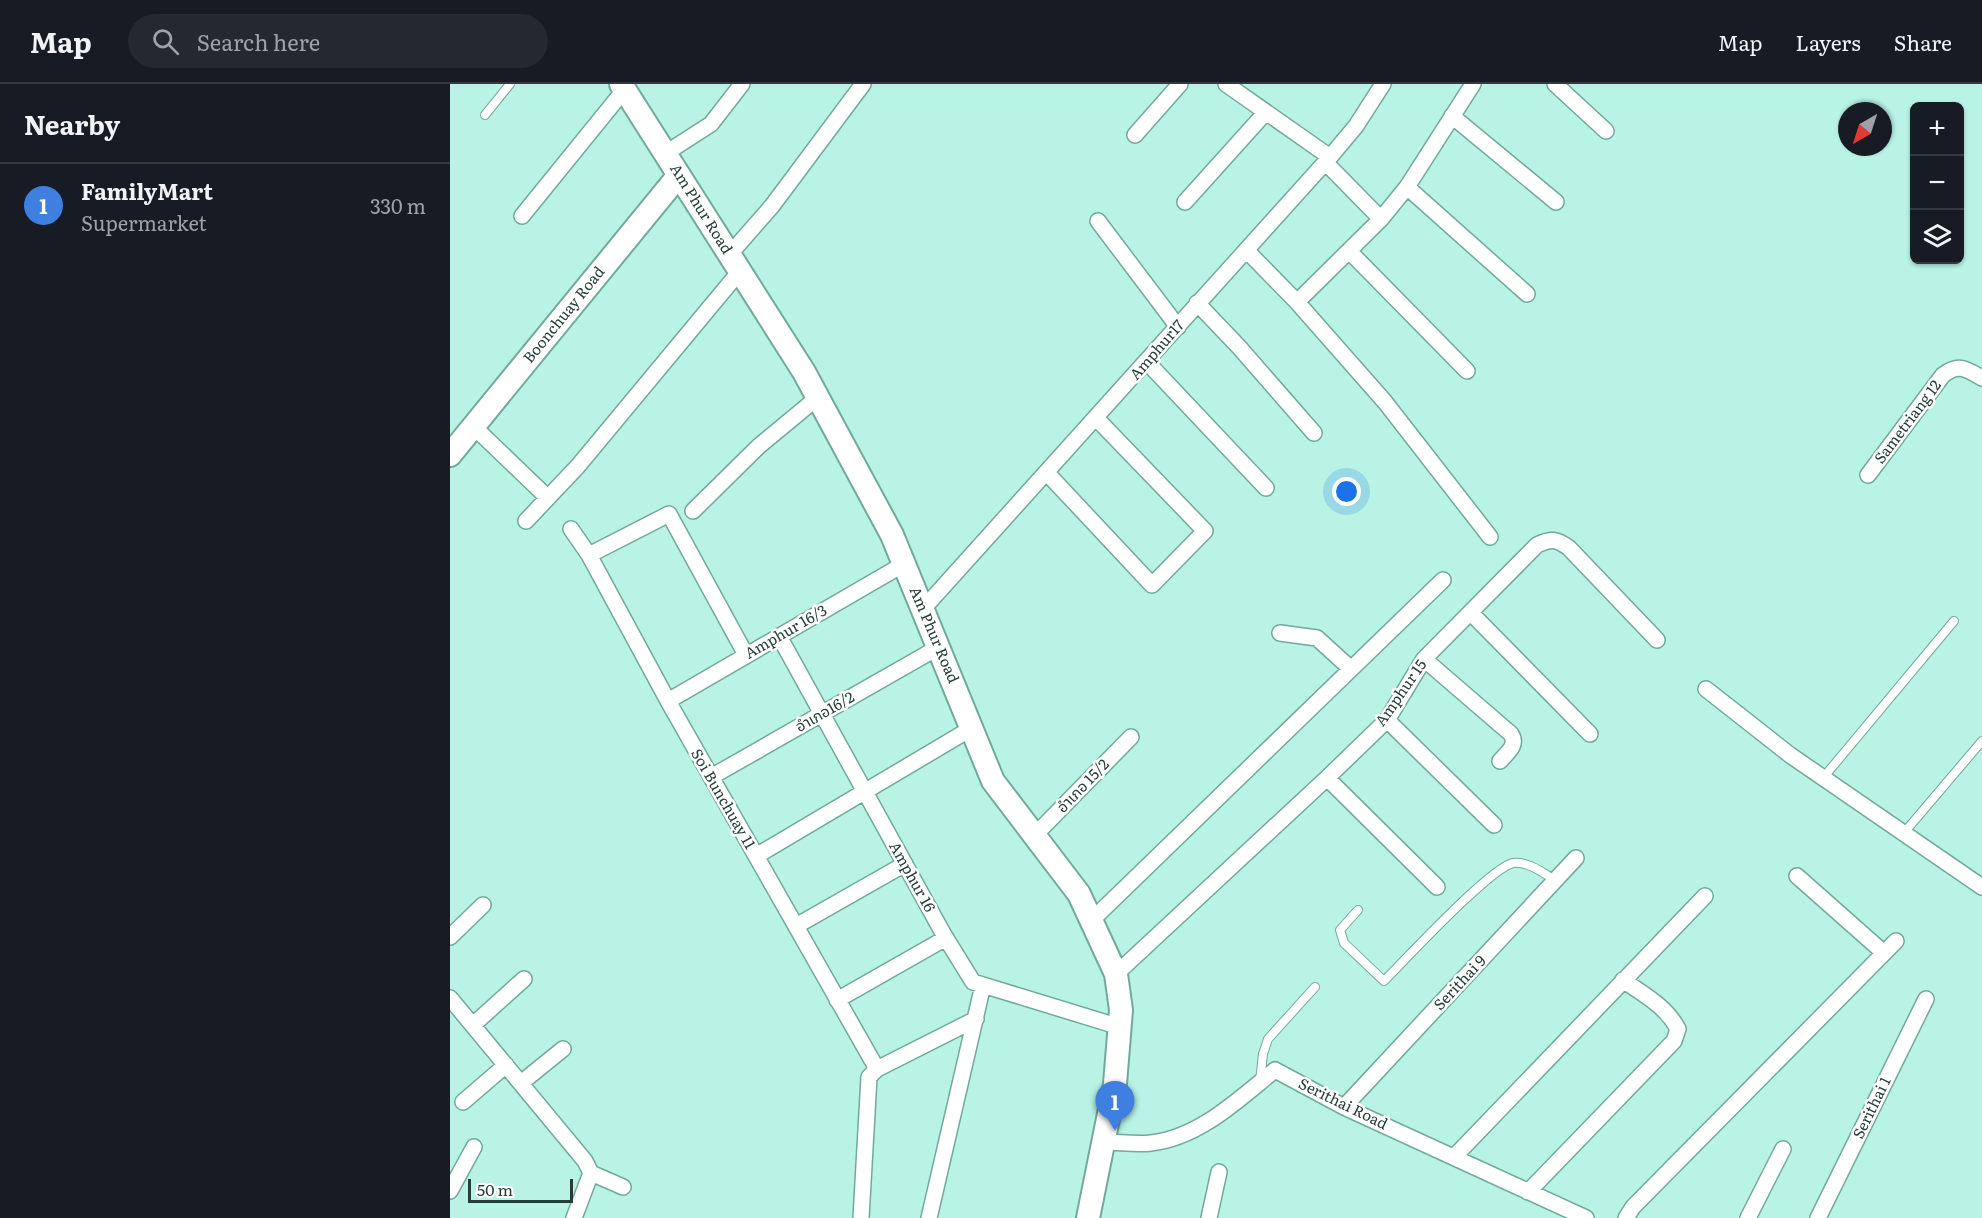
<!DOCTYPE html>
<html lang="en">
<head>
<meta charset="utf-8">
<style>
  :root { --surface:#171b24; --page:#242831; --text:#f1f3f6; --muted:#9ea1a6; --line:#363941; --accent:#c03670 }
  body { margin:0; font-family:Literata,"Noto Sans Thai",serif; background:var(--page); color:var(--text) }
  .controls { position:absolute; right:18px; top:18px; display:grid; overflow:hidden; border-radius:9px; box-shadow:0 2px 4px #0004 }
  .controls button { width:54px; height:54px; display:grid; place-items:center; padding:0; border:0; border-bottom:2px solid var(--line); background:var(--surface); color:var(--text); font:30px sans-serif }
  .compass { position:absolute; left:1388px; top:18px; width:54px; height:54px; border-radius:50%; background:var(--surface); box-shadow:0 2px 4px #0004; rotate:219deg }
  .scale { position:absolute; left:18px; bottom:15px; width:105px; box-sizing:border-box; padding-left:6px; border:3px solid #263d38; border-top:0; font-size:16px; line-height:21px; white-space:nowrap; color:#263d38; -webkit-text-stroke:4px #fff; paint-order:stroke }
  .you { position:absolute; left:897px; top:408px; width:21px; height:21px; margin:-15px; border:4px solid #fff; border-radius:50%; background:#1a73e8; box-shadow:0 0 0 9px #1a73e833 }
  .badge { display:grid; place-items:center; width:39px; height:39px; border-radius:50%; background:var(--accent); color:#fff; font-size:20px; font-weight:700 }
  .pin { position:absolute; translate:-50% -50px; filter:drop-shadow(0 2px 3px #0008) }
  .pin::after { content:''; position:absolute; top:32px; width:21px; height:18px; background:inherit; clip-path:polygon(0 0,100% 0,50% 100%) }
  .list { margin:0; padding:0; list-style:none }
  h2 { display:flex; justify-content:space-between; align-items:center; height:78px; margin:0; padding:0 24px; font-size:26px }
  h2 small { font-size:20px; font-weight:400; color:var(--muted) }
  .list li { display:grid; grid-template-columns:39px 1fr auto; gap:18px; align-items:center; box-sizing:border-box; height:84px; padding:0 24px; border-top:2px solid var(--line) }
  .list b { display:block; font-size:22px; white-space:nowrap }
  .list p { margin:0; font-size:20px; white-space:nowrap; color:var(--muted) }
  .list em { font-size:20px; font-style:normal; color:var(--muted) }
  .icon { flex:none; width:33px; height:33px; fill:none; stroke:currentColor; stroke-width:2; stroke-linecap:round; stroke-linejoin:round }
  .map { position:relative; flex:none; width:1532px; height:1134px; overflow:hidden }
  header { display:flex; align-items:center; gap:36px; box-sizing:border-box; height:84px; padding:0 30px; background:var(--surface); border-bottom:2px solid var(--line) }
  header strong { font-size:28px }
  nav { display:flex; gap:33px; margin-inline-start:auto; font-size:21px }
  .search { width:420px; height:54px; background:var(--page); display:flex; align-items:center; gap:15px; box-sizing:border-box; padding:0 21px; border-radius:33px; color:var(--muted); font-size:22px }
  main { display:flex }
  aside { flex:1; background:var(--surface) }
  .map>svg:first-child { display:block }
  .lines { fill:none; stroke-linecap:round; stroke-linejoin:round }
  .lane-casing { stroke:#72a99d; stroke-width:10 }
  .street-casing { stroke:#72a99d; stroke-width:18 }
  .secondary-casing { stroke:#72a99d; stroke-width:26 }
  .lane { stroke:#fff; stroke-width:8 }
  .street { stroke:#fff; stroke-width:15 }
  .secondary { stroke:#fff; stroke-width:22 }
  .labels { text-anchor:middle; stroke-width:5; stroke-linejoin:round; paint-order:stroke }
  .street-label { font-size:15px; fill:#263d38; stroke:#fff }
</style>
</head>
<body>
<header>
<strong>Map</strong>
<div class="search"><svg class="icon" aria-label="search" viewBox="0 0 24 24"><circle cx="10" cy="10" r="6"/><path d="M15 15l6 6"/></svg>Search here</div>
<nav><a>Map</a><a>Layers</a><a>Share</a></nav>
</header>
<main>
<aside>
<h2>Nearby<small></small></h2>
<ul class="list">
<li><span class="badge" style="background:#3f7fe0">1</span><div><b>FamilyMart</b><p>Supermarket</p></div><em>330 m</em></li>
</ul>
</aside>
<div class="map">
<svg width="1532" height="1134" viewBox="0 0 1532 1134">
  <rect width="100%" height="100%" fill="#b9f3e6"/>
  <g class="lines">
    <g class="lane-casing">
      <path id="lane" d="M35 31 60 0
        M1373 694 1504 537
        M1453 750 1532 657
        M908 826 890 846 894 859 934 897C955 876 1040 784 1063 779 1078 777 1093 789 1105 796
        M810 997 813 970 818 955 865 903"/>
    </g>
    <g class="street-casing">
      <path id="street" d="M776 0 880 73
        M1105 0 1156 47
        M1002 32 1106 118
        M685 51 730 0
        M216 69 261 40 292 0
        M875 78 931 135
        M957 103 1077 210
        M735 118 816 28
        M72 132 175 5
        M648 137 728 243
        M797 167 847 218 935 318 1040 453
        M899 167 1017 287
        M280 170 322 122 413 0
        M847 218 931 135 957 103 1023 0
        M747 219 789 263 864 349
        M697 278 816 404
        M23 342 98 414
        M597 389 702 501 755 447 646 334
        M1418 391 1493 291C1509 279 1516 285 1532 294
        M243 427 309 362 367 314
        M76 437 128 382 290 187
        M121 445 139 471 218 617 427 985
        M139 471 219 430 296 571
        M473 525 880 73 906 42 933 0
        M1021 529 1140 650
        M830 549 867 554 901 585
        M329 552 494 851 523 898 670 943
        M974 575 1061 650C1068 661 1058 668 1050 677
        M1256 605 1340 671 1532 803
        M218 617 454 480
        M937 636 1044 741
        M261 693 489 563
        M877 694 987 803
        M585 751 681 653
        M306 772 522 644
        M1347 792 1434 869
        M642 836 993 496
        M346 842 455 780
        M0 853 33 821
        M666 890 877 694 937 636 974 575 1087 461C1101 454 1107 455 1119 464L1207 556
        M0 914 135 1077 141 1089 124 1134
        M387 916 496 854
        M23 941 74 895
        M71 999 113 965
        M13 1018 56 981
        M894 1023 1126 774
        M654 1058C669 1058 686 1061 701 1059 749 1054 789 1015 825 986L894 1023 1136 1134
        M1004 1073 1255 812
        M141 1089 173 1103
        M0 1107 24 1063
        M1078 1108 1224 957 1228 945C1216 922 1193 910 1173 896
        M411 1134 419 993 427 985 526 935
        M479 1134 533 901
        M759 1134 769 1088
        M1176 1134 1183 1123 1446 857
        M1298 1134 1333 1065
        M1368 1134 1476 915"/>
    </g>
    <g class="secondary-casing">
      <path id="secondary" d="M171 0 354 288 442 451 543 697 629 810 666 890 671 926 665 1000 638 1134
        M0 371 229 91"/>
    </g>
    <use href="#lane" class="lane"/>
    <use href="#street" class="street"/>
    <use href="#secondary" class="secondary"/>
  </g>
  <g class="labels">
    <g class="street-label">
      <text transform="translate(251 125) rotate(58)" y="5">Am Phur Road</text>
      <text transform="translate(114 231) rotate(-51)" y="5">Boonchuay Road</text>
      <text transform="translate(707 266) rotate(-49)" y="5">Amphur17</text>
      <text transform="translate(1458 338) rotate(-53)" y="5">Sametriang 12</text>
      <text transform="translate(336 548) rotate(-30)" y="5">Amphur 16/3</text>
      <text transform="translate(484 551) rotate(67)" y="5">Am Phur Road</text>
      <text transform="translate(951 609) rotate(-55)" y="5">Amphur 15</text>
      <text transform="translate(375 628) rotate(-30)" y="5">อำเภอ16/2</text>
      <text transform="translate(633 702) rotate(-46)" y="5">อำเภอ 15/2</text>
      <text transform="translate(273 715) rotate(60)" y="5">Soi Bunchuay 11</text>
      <text transform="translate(462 793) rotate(61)" y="5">Amphur 16</text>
      <text transform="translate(1010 899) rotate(-47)" y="5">Serithai 9</text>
      <text transform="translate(893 1020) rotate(26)" y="5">Serithai Road</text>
      <text transform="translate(1422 1024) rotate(-64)" y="5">Serithai 1</text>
    </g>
  </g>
</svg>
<div class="controls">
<button>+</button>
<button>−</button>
<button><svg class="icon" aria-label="layers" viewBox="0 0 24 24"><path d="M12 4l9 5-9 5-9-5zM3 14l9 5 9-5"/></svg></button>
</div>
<svg class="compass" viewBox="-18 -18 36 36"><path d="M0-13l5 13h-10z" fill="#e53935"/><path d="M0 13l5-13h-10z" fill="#9ea1a6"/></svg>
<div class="scale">50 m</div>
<div class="you"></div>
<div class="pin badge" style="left:665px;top:1047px;background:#3f7fe0">1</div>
</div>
</main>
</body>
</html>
